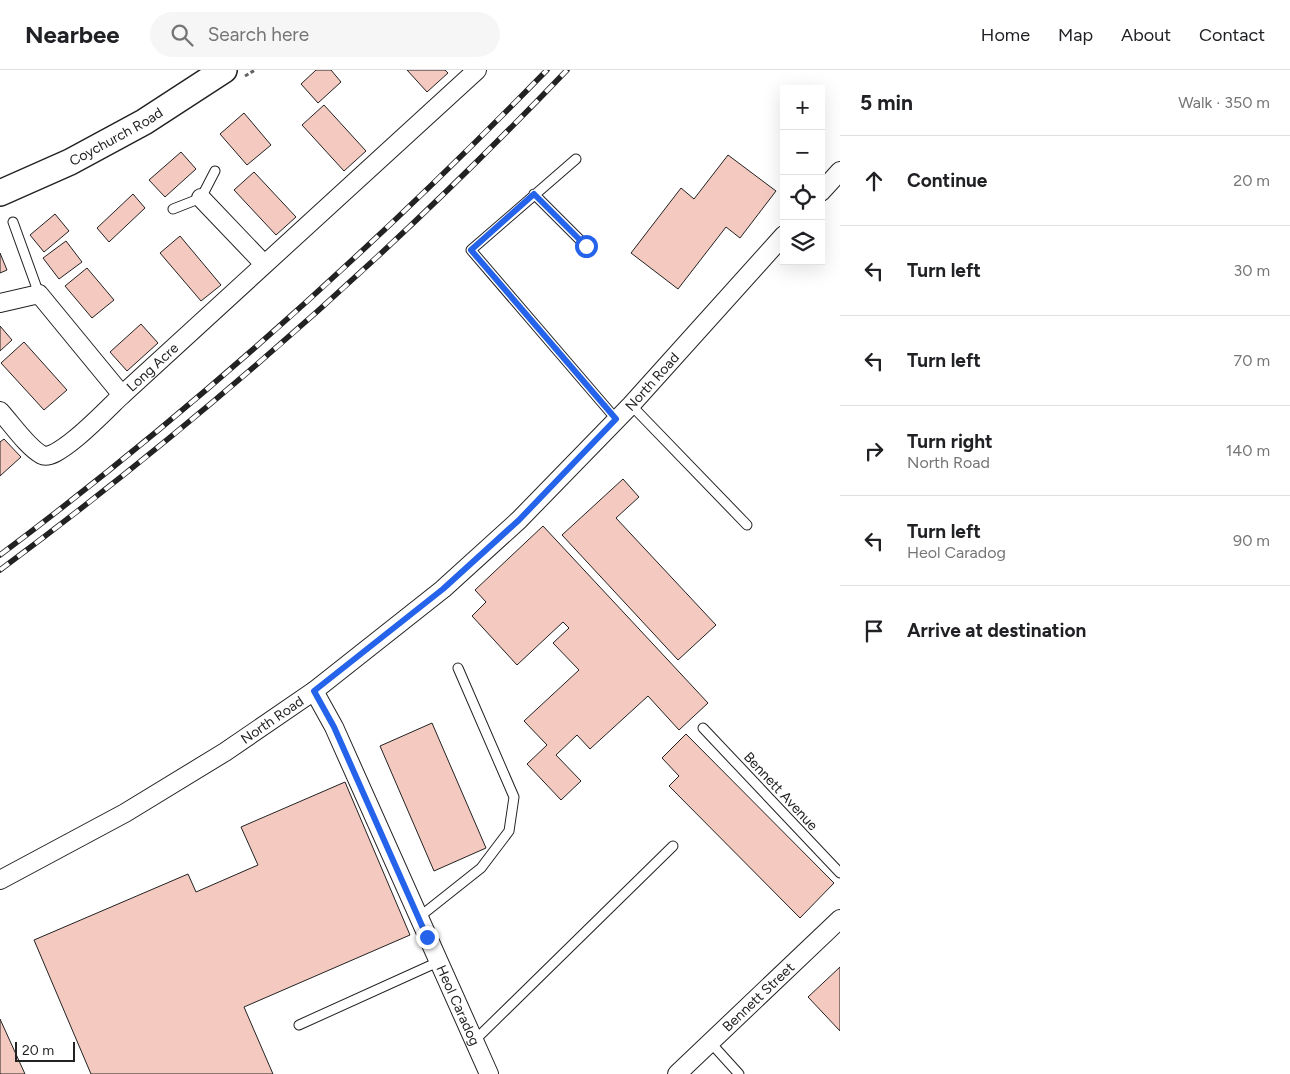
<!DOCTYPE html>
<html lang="en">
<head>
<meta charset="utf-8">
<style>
  :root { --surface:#fff; --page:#f6f6f6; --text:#202124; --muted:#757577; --line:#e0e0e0 }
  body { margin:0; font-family:Figtree,sans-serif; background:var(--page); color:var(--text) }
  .controls { position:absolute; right:15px; top:15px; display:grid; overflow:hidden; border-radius:0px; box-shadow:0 5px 20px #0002 }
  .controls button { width:45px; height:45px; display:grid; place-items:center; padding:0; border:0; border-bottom:1px solid var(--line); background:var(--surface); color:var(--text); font:25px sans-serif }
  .scale { position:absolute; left:15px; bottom:12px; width:60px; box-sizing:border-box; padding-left:5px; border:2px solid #222; border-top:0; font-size:14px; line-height:18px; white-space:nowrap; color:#222; -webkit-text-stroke:4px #fff; paint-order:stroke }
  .stop { position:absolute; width:15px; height:15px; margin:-11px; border:4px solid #2563eb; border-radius:50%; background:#fff }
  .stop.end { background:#2563eb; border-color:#fff; box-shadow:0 1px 5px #0008 }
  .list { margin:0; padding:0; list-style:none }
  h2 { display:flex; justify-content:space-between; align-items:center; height:65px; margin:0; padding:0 20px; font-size:21px }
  h2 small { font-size:16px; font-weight:400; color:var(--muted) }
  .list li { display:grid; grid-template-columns:32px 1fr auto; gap:15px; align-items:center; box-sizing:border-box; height:90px; padding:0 20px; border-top:1px solid var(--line) }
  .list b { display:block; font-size:19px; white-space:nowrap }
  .list p { margin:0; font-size:16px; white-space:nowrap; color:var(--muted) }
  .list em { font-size:16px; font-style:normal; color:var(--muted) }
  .icon { flex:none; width:28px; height:28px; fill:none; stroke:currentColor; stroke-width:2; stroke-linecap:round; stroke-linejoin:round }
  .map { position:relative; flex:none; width:840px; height:1004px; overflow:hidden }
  header { display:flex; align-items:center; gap:30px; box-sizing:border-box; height:70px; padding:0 25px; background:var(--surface); border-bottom:1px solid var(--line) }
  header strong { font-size:24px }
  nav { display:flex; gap:28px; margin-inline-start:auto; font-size:18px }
  .search { width:350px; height:45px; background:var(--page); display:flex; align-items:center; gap:12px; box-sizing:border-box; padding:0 18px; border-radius:28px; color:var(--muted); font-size:19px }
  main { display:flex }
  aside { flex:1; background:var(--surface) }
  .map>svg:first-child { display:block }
  .building { fill:#f3c9c0; stroke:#222 }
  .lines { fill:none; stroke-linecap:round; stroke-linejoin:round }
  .service-casing { stroke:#222; stroke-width:11 }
  .minor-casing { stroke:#222; stroke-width:20 }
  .secondary-casing { stroke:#222; stroke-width:28 }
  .path { stroke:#646464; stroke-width:3; stroke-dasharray:4 2.5; stroke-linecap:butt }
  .service { stroke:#fff; stroke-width:9 }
  .minor { stroke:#fff; stroke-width:18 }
  .secondary { stroke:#fff; stroke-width:25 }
  .rail-casing { stroke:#222; stroke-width:5.5 }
  .rail { stroke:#fff; stroke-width:4; stroke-dasharray:11; stroke-linecap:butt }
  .route { stroke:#2563eb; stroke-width:6 }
  .labels { text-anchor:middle; stroke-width:4; stroke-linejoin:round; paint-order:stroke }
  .street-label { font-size:14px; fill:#222; stroke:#fff }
</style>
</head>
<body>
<header>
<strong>Nearbee</strong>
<div class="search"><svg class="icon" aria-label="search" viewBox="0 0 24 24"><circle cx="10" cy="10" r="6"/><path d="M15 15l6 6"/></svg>Search here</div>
<nav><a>Home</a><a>Map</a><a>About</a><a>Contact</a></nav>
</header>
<main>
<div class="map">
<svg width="840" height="1004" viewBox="0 0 840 1004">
  <rect width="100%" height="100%" fill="#fff"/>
  <path class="building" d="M316 0H331L341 12 318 33 301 14Z
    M407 0H445L448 3 427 22Z
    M324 35 366 81 344 101 302 55Z
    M244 43 271 75 247 95 220 64Z
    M181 82 196 99 165 127 149 110Z
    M728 85 776 121 740 168 726 157 678 219 631 183 681 118 694 129Z
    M254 102 296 147 276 165 234 120Z
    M133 124 145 138 109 172 97 158Z
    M55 144 69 161 44 182 30 165Z
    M180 166 221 215 201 231 160 183Z
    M66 171 82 192 59 209 43 188Z
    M0 183 7 200 0 203Z
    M87 198 114 230 92 248 65 216Z
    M141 254 158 273 127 301 110 282Z
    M0 256 12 270 0 281Z
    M24 272 67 320 44 340 1 293Z
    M4 369 21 387 0 406V372Z
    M623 409 639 427 616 448 716 555 678 590 562 465Z
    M543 456 708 633 679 660 648 626 590 679 577 665 556 685 581 711 561 730 527 694 547 675 524 651 579 600 553 573 569 558 563 552 517 595 472 546 486 532 475 520Z
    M432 653 486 778 434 801 380 676Z
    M686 664 834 813 800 848 669 716 679 706 662 688Z
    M345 712 410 865 244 937 273 1004H91L34 870 188 804 196 822 258 795 241 757Z
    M840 897V961L808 927Z
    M0 949 25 1004H0Z"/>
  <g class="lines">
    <g class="service-casing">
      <path id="service" d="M576 89 471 180 616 349
        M534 124 586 176
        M173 139 201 128 215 101
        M13 152 39 224
        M631 335 747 455
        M703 658 840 803
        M418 848 481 798 509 761 514 727 458 598
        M299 955 438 892
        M474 971 673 776
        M710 972 739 1004"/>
    </g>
    <g class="minor-casing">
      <g id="minor">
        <path d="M821 122 840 101"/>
        <path d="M201 128 264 194"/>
        <path id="s1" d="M0 233 39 224 122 325 477 0"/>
        <path d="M0 341C11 353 28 378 42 385 57 393 110 336 122 325"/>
        <path id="s2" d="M314 621 334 657 489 1004"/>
        <path id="s3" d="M0 810 125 743 225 682 314 621 443 519 519 450 631 335 784 165"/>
        <path id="s4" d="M677 1004 840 849"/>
      </g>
    </g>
    <g class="secondary-casing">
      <g id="secondary">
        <path id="s5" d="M0 123 70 92 144 52 224 0"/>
      </g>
    </g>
    <path class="path" d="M245 6 255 0"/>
    <use href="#service" class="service"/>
    <use href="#minor" class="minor"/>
    <use href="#secondary" class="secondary"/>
    <g class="rail-casing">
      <path id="rail" d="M0 485C195 339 377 174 547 0
        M0 500C202 350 393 182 567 0"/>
    </g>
    <use href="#rail" class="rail"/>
  </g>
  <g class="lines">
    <path class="route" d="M427 867 334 657 314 621 443 519 519 450 616 349 471 180 534 124 586 176"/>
  </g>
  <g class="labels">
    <g class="street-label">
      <text dy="5" stroke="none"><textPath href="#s5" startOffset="129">Coychurch Road</textPath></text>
      <text dy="5" stroke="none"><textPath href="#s1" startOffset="212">Long Acre</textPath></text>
      <text dy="5" stroke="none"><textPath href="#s3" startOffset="826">North Road</textPath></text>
      <text dy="5" stroke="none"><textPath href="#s3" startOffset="316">North Road</textPath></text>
      <text transform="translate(781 721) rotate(47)" y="5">Bennett Avenue</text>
      <text dy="5" stroke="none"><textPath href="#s4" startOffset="112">Bennett Street</textPath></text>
      <text dy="5" stroke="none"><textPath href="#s2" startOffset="346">Heol Caradog</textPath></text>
    </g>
  </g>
</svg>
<div class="controls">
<button>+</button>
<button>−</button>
<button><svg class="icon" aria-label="locate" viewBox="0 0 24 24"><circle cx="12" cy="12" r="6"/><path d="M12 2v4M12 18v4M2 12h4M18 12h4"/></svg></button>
<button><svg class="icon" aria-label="layers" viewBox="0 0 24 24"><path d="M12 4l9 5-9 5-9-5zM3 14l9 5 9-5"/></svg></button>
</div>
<div class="scale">20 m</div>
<div class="stop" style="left:586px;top:176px"></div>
<div class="stop end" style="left:427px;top:867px"></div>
</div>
<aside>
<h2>5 min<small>Walk · 350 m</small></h2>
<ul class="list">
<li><svg class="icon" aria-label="ahead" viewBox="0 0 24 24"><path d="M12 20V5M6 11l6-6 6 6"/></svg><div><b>Continue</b></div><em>20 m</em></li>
<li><svg class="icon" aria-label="left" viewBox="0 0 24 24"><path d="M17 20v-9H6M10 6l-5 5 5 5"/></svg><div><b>Turn left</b></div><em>30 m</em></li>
<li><svg class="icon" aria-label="left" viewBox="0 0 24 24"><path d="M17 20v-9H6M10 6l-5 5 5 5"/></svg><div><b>Turn left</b></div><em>70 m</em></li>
<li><svg class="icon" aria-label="right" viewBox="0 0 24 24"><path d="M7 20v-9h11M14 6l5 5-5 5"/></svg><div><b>Turn right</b><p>North Road</p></div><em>140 m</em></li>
<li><svg class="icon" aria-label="left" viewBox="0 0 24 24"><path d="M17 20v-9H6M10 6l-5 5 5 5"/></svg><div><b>Turn left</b><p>Heol Caradog</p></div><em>90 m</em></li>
<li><svg class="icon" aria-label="arrive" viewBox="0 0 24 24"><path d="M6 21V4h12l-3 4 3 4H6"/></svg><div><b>Arrive at destination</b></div></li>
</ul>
</aside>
</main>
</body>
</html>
